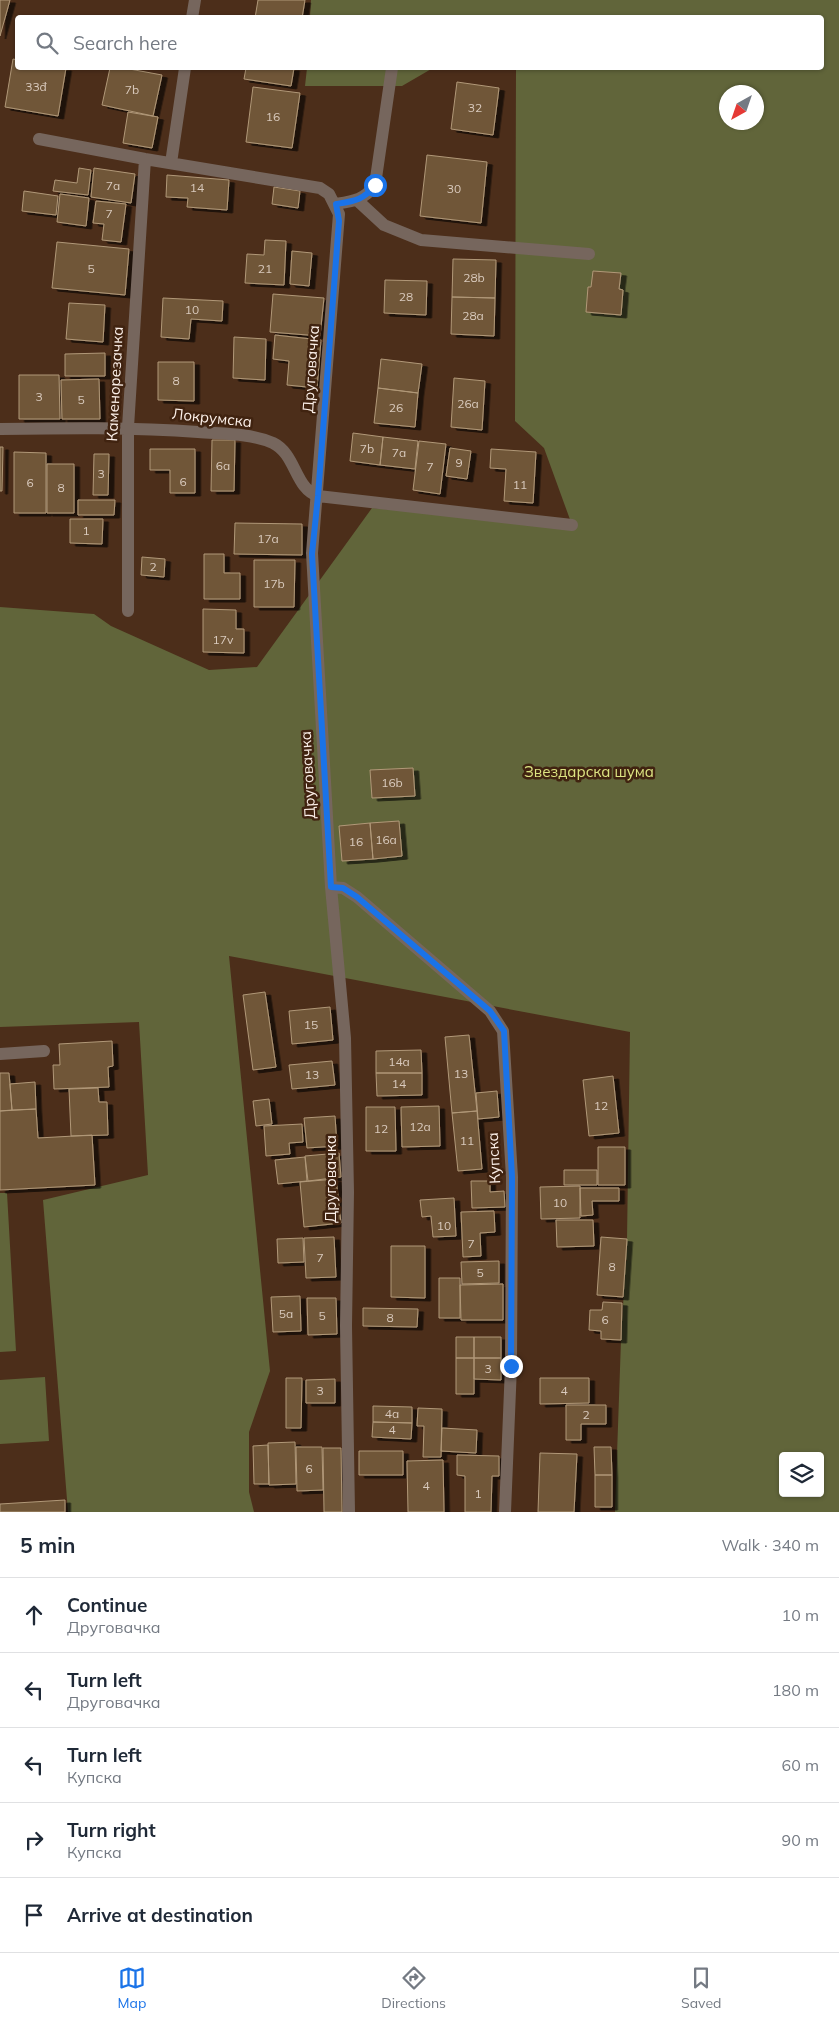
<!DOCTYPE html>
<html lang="en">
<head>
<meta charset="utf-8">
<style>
  :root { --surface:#fff; --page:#f2f2f3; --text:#1f2937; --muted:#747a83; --line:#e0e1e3; --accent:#1a73e8 }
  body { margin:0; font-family:Mulish,sans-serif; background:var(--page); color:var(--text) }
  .controls { position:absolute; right:15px; bottom:15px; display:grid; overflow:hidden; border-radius:5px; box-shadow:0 1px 4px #0004 }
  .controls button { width:45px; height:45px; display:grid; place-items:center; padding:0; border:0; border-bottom:1px solid var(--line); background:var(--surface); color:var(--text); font:25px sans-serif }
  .compass { position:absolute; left:719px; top:85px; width:45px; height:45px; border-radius:50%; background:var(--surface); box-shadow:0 1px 4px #0004; rotate:220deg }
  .stop { position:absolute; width:15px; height:15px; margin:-11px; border:4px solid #1a73e8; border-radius:50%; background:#fff }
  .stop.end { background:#1a73e8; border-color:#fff; box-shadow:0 1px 5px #0008 }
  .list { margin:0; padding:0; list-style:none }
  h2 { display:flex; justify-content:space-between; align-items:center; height:65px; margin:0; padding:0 20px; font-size:21px }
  h2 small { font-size:16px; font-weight:400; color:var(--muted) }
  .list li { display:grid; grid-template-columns:32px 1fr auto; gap:15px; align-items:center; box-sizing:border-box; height:75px; padding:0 20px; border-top:1px solid var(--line) }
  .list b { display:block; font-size:19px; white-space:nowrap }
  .list p { margin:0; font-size:16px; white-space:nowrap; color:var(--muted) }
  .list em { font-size:16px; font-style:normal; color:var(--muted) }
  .icon { flex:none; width:28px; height:28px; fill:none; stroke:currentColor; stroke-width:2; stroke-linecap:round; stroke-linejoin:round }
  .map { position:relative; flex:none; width:839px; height:1512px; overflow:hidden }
  .search { position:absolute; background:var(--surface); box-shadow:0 1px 4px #0004; left:15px; right:15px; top:15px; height:55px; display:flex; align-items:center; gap:12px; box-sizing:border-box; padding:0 18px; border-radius:5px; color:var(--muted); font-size:19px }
  .sheet { height:440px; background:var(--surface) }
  nav { display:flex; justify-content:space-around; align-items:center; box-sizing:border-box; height:70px; border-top:1px solid var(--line); background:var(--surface); font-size:14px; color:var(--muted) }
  nav a { display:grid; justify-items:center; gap:2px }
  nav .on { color:var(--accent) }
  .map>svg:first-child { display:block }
  .green { fill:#61653a; fill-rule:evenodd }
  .building { fill:#6f5739; stroke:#b19878; filter:url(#shadow) }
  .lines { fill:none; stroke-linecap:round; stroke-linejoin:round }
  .minor { stroke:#76665d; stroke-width:12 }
  .route { stroke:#1a73e8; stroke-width:6 }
  .labels { text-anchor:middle; stroke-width:5; stroke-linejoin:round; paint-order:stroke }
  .number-label { font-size:12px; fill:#d9cabd }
  .street-label { font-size:15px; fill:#fcf0e9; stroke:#402310 }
  .park-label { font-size:15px; fill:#dce482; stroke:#402310 }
</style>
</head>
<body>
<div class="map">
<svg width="839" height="1512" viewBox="0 0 839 1512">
  <defs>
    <filter id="shadow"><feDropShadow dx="5.5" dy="3" stdDeviation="0" flood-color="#0009"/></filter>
  </defs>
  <rect width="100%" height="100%" fill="#4c2e1a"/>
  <path class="green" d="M311 0H839V1512H615L621 1340 627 1239 630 1032 229 956 270 1371 249 1432V1492L254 1512H68L43 1200 148 1175 139 1022 0 1027V607L94 614 111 626 209 670 257 667 372 508 572 525 544 448 515 421 516 68H822V18L310 17ZM726 92H756V122H726ZM783 1456H820V1493H783Z
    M307 68H433L402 86H305Z
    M0 1193H7L16 1351 0 1352Z
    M45 1377 49 1441 0 1444V1380Z"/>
  <path class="building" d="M0 0H10L0 36Z
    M258 0H305L302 18H255Z
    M13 59 18 60V68H66L58 116 5 107Z
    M110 68H124L162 75 153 116 102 105Z
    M246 68H294L291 86 244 79Z
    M457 82 499 88 493 135 451 129Z
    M253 87 300 93 292 148 246 142Z
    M128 112 158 117 152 148 123 143Z
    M427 155 487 162 481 223 420 216Z
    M79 168 91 170 88 195 53 191 55 180 77 183Z
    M94 168 135 174 131 203 91 197Z
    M167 175 229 180 227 210 187 207 188 198 166 197Z
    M274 187 300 191 298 208 272 204Z
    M24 191 58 196 56 215 22 211Z
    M60 194 89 198 86 226 57 222Z
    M96 201 126 204 121 242 102 240 104 224 93 223Z
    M265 240 286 241 284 285 245 283 247 254 264 255Z
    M57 242 129 249 125 295 52 288Z
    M292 251 312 253 309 286 290 284Z
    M453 259 496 260 495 298 452 297Z
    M593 271 621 273 619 289 623 290 621 315 586 312 588 287H591Z
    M385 280 427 281 426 315 384 313Z
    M273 294 324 298 320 336 270 332Z
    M452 297 495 298 494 336 451 334Z
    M163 298 223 301 222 321 191 319 189 339 161 337Z
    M69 303 105 305 103 342 66 339Z
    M275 335 321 340 317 388 287 385 289 361 273 359Z
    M234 337 266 339 265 380 233 378Z
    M105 353V376H65V354Z
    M381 359 422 364 418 393 378 388Z
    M158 362H194V401L158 400Z
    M19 375H59L60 419H19Z
    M454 378 485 381 482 430 451 427Z
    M99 379 100 419H62L61 380Z
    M378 388 418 393 415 427 374 423Z
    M353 433 383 437 380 465 350 461Z
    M383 437 418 441 415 469 380 465Z
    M212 440H235L234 491H211Z
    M419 441 446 444 440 494 413 490Z
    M0 447H3L2 491H0Z
    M450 448 471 451 467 479 446 476Z
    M150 449H195V493H170V470H150Z
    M491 449 536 452 533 503 504 501 506 469 490 468Z
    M14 452 46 453V513H14Z
    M94 454H109L108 495H93Z
    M47 464H74V513H47Z
    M78 500H115L114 515H78Z
    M70 519H103L102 544 70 543Z
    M235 523 302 524V555L234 554Z
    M204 554H224V573H240V599H204Z
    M142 557 165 559 164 577 141 575Z
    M254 560H295L294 607H254Z
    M203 609 236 610V629H244V653L203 652Z
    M413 768 415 796 372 798 370 770Z
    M399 821 402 856 373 859 370 823Z
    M370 823 373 859 342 861 339 826Z
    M265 992 276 1067 253 1070 243 995Z
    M330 1007 333 1040 292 1044 289 1011Z
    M469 1035 477 1111 452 1113 445 1037Z
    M112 1041 113 1066 108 1067 109 1087 54 1089 53 1065H60L59 1044Z
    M421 1050 422 1073H376V1051Z
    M332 1061 335 1085 292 1089 289 1065Z
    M0 1073H9L12 1110 0 1111Z
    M376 1073H422V1095L377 1096Z
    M613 1076 619 1133 589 1136 583 1080Z
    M35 1082 36 1109 12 1110 10 1084Z
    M98 1088 99 1102H107L108 1135 71 1136 69 1089Z
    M497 1091 499 1117 478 1119 476 1093Z
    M269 1099 272 1124 256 1126 253 1101Z
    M439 1106 440 1146 402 1147 401 1107Z
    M366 1107H395L396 1151H366Z
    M36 1109 38 1138 92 1135 95 1185 0 1190V1111Z
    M477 1111 482 1169 458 1171 452 1113Z
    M335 1116 337 1146 307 1148 304 1118Z
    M302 1124 303 1142 289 1143 290 1154 266 1156 264 1126Z
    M598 1147H625V1185H598Z
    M339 1153 341 1177 308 1181 305 1156Z
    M305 1157 307 1181 278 1184 275 1160Z
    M564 1170H597V1185H564Z
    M336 1179 341 1223 304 1227 300 1182Z
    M471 1181H490V1192L504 1191 505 1207 472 1208Z
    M580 1186V1218L541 1219 540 1187Z
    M580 1188H619V1201H592L593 1215 581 1216Z
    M454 1198 456 1236 433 1237 431 1216 422 1217 420 1200Z
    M494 1211 495 1232 480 1233 481 1256 463 1257 461 1212Z
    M556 1220H593L594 1246 557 1247Z
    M334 1237 336 1277 306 1278 304 1238Z
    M601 1237 627 1239 623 1297 597 1295Z
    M303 1238 304 1262 278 1263 277 1239Z
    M391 1246H425V1298L391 1297Z
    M499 1261V1283L462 1284 461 1262Z
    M439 1278H460V1318H439Z
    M503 1284V1320H461L460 1285Z
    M300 1296 301 1331 273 1332 271 1297Z
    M307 1298H336L337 1334 308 1335Z
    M603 1302 622 1303 621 1340 601 1339V1331L589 1330 590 1310H602Z
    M363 1308 418 1309 417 1327 363 1326Z
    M456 1337H474V1358H456Z
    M474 1337H501V1358H474Z
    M456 1358H474V1394H456Z
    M474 1358H501V1380L474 1379Z
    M286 1378H302L301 1428H286Z
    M540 1378H589V1403L540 1404Z
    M335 1379V1403H306V1380Z
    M566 1405H606V1424H581V1440H566Z
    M373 1406 412 1407V1423L373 1422Z
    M418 1408 442 1409 441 1457H423L424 1426H417Z
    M373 1422 412 1423 411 1439 372 1437Z
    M442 1428 477 1430 476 1453 441 1451Z
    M295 1442 296 1484 269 1485 268 1443Z
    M268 1445 269 1484H254L253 1446Z
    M296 1447H322L323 1490 297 1491Z
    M594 1447H611L612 1475H595Z
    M323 1448H341L342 1512H324Z
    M359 1451H403V1475H359Z
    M540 1453 577 1454 574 1512H538Z
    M457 1455 499 1456V1476H492L491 1512H465V1476L457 1475Z
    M443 1460 444 1512H408L407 1461Z
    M595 1475H612V1507H595Z
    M65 1500V1512H0V1504Z"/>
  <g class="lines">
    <path class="minor" d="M192 18 195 0
      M39 139 145 159 320 188 329 194 339 214 312 553 331 887 345 1038 348 1192 346 1326 349 1512
      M171 163 185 68
      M358 201 384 225 421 240 589 254
      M335 204C354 201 364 200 375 185L392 68
      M0 429C66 428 132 427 198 432 222 434 250 433 273 443 296 454 295 489 318 496L572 525
      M128 611V427L145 159
      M331 887 343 888 357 897 490 1011 503 1031 512 1177 511 1366 505 1512
      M0 1054 44 1051"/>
  </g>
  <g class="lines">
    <path class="route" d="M375 185C364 200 354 201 336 204L339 221 318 496 312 554 331 887 343 888 357 897 490 1011 504 1031 512 1177 511 1366"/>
  </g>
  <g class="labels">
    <g class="number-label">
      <text x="36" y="91">33đ</text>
      <text x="132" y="94">7b</text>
      <text x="475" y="112">32</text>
      <text x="273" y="121">16</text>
      <text x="113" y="190">7a</text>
      <text x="197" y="192">14</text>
      <text x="454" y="193">30</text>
      <text x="109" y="218">7</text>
      <text x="91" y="273">5</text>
      <text x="265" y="273">21</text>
      <text x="474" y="282">28b</text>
      <text x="406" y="301">28</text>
      <text x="192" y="314">10</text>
      <text x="473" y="320">28a</text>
      <text x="176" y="385">8</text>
      <text x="39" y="401">3</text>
      <text x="81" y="404">5</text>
      <text x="468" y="408">26a</text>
      <text x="396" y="412">26</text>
      <text x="367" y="453">7b</text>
      <text x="399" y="457">7a</text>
      <text x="459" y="467">9</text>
      <text x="223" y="470">6a</text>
      <text x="430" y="471">7</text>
      <text x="101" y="478">3</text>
      <text x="183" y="486">6</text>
      <text x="30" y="487">6</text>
      <text x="520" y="489">11</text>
      <text x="61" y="492">8</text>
      <text x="86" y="535">1</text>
      <text x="268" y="543">17a</text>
      <text x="153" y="571">2</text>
      <text x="274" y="588">17b</text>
      <text x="223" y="644">17v</text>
      <text x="392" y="787">16b</text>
      <text x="386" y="844">16a</text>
      <text x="356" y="846">16</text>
      <text x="311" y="1029">15</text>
      <text x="399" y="1066">14a</text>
      <text x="461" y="1078">13</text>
      <text x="312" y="1079">13</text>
      <text x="399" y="1088">14</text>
      <text x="601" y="1110">12</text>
      <text x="420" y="1131">12a</text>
      <text x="381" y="1133">12</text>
      <text x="467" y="1145">11</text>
      <text x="560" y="1207">10</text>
      <text x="444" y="1230">10</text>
      <text x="471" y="1248">7</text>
      <text x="320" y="1262">7</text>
      <text x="612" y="1271">8</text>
      <text x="480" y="1277">5</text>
      <text x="286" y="1318">5a</text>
      <text x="322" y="1320">5</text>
      <text x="390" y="1322">8</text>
      <text x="605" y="1324">6</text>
      <text x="488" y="1373">3</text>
      <text x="320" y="1395">3</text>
      <text x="564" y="1395">4</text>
      <text x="392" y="1418">4a</text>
      <text x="586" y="1419">2</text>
      <text x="392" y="1434">4</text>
      <text x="309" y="1473">6</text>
      <text x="426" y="1490">4</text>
      <text x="478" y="1498">1</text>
    </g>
    <g class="street-label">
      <text transform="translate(311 369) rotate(-86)" y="5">Друговачка</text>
      <text transform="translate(115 384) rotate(-87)" y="5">Каменорезачка</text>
      <text transform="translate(212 418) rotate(6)" y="5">Локрумска</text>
      <text transform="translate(308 775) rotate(-93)" y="5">Друговачка</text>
      <text transform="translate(494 1158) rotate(-93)" y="5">Купска</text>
      <text transform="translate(331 1179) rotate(-90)" y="5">Друговачка</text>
    </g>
    <g class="park-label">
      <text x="589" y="777">Звездарска шума</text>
    </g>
  </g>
</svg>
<div class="controls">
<button><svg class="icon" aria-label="layers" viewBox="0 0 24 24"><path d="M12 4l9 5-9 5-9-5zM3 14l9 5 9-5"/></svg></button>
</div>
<svg class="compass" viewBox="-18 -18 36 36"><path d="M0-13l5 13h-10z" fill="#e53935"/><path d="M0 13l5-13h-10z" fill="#747a83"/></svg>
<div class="stop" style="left:375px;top:185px"></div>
<div class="stop end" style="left:511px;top:1366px"></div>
<div class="search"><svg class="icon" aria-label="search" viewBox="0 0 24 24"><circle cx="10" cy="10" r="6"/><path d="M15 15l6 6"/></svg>Search here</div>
</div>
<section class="sheet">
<h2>5 min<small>Walk · 340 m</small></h2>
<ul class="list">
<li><svg class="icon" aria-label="ahead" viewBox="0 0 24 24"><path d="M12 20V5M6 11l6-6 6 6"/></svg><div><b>Continue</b><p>Друговачка</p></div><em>10 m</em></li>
<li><svg class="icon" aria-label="left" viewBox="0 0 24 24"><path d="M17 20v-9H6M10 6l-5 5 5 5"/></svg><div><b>Turn left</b><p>Друговачка</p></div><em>180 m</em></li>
<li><svg class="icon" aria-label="left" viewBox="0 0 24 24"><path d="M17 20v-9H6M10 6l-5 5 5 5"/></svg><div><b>Turn left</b><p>Купска</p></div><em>60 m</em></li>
<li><svg class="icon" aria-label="right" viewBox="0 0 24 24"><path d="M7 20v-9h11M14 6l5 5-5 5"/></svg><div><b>Turn right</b><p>Купска</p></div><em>90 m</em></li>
<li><svg class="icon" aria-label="arrive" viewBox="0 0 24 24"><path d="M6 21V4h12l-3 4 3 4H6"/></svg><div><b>Arrive at destination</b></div></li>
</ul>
</section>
<nav>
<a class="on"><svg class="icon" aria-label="map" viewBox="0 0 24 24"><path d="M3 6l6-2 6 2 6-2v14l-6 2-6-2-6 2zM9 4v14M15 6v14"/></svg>Map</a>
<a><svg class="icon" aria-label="directions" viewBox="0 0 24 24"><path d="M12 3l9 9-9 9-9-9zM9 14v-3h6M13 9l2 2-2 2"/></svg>Directions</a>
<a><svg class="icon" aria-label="saved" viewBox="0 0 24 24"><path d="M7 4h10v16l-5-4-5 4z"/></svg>Saved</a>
</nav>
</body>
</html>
